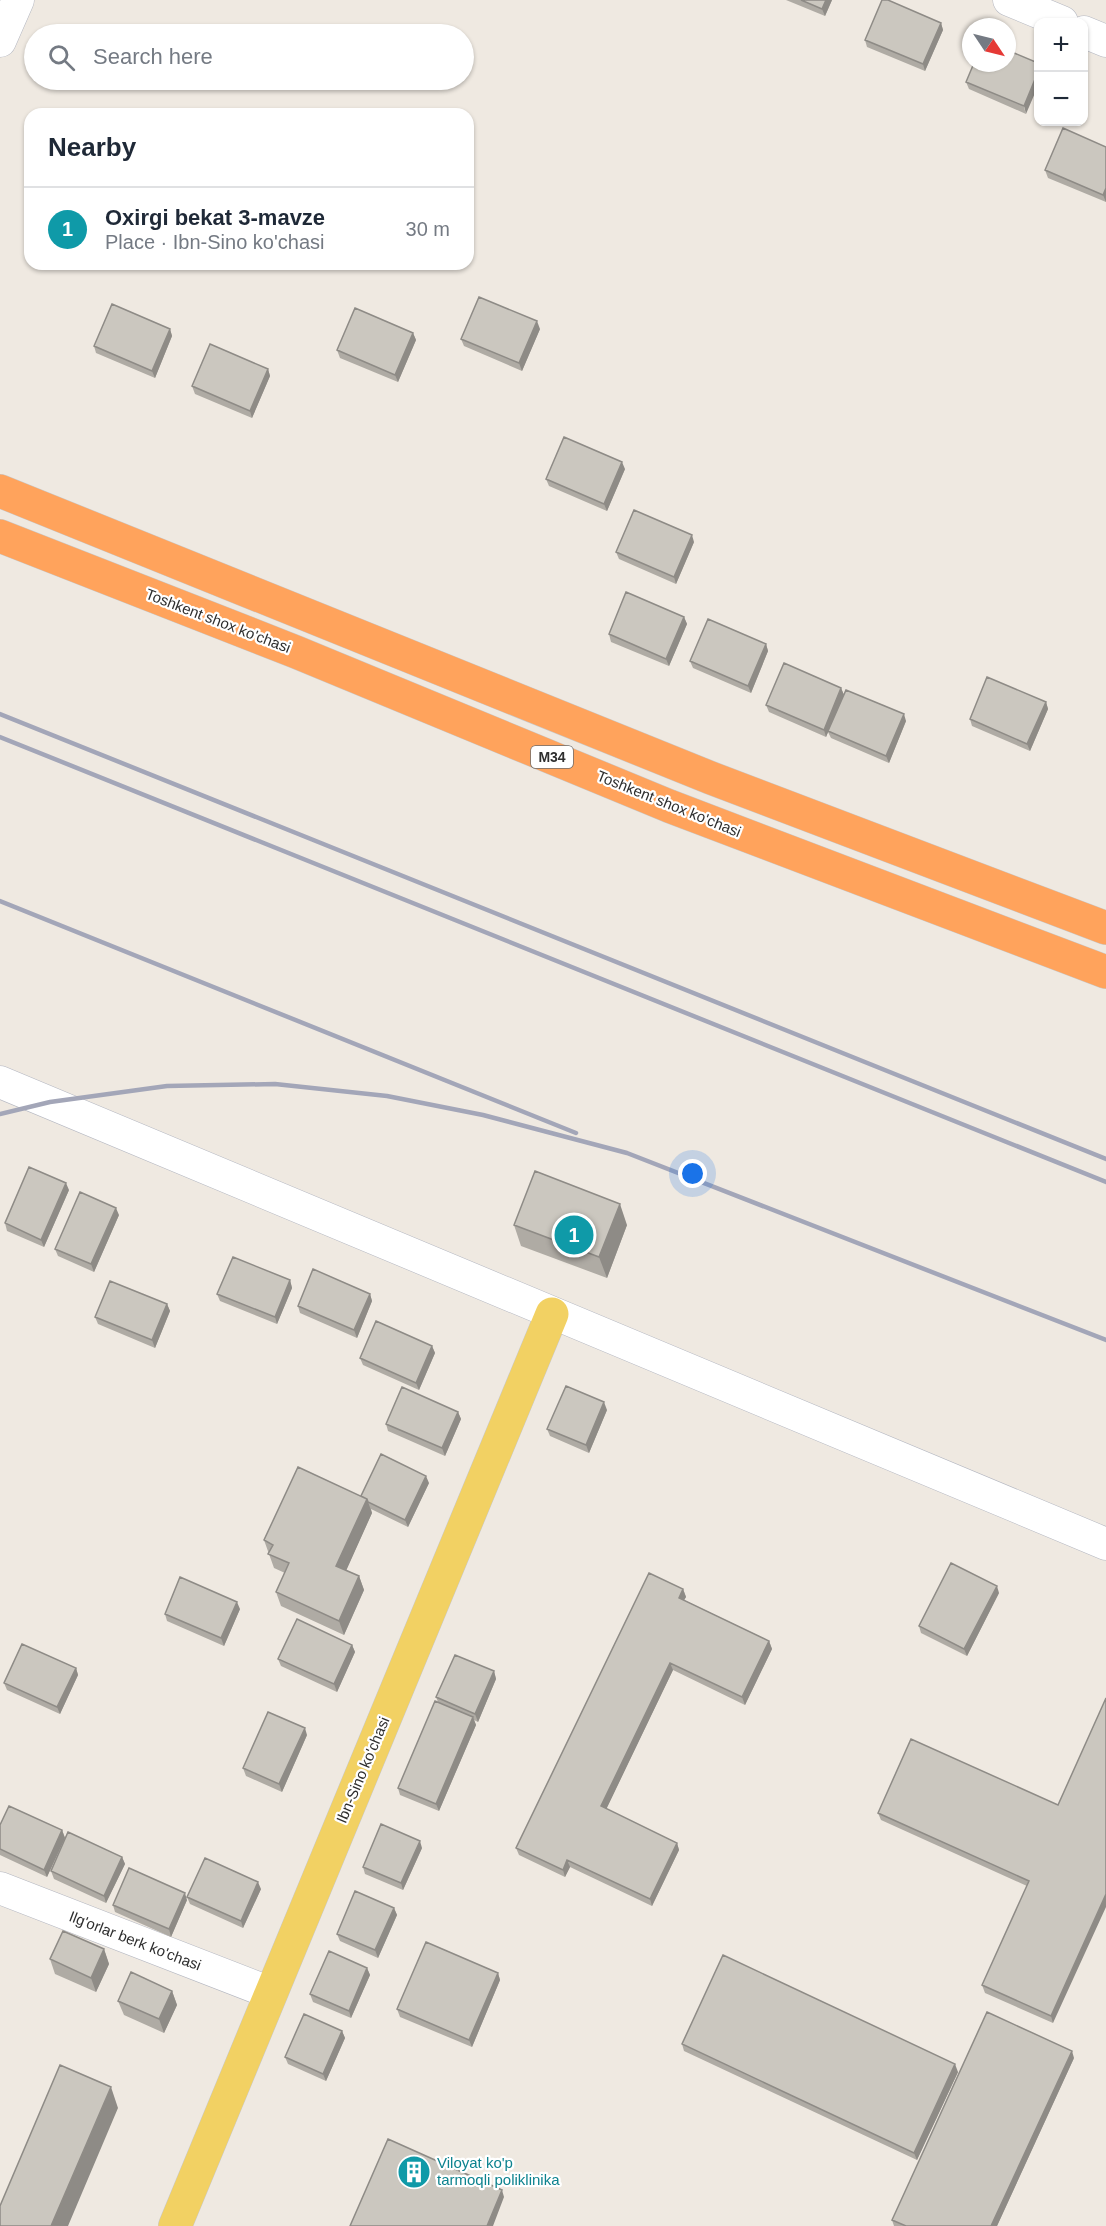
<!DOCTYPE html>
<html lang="en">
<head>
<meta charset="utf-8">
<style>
  :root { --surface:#fff; --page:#f6f6f7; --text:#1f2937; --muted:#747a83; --line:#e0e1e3; --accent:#4264fb }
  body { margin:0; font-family:Helvetica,sans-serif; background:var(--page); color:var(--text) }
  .controls { position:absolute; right:18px; top:18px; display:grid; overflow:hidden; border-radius:12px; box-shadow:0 2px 4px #0004 }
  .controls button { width:54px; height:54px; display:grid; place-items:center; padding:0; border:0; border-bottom:2px solid var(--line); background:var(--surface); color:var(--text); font:30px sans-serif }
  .compass { position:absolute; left:962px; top:18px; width:54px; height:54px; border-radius:50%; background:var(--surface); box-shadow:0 2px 4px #0004; rotate:125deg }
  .you { position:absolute; left:693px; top:1174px; width:21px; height:21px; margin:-15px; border:4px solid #fff; border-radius:50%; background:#1a73e8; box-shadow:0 0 0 9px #1a73e833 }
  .badge { display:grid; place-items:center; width:39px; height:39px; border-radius:50%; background:var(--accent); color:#fff; font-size:20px; font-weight:700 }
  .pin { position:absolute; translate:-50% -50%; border:3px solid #fff; box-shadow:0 2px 6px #0006 }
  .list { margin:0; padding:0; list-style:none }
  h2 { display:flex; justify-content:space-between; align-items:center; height:78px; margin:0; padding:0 24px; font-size:26px }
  h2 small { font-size:20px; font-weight:400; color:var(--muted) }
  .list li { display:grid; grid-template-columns:39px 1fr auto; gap:18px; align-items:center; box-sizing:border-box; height:84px; padding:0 24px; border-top:2px solid var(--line) }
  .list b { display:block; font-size:22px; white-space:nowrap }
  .list p { margin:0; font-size:20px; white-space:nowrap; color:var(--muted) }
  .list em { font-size:20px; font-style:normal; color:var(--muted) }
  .icon { flex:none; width:33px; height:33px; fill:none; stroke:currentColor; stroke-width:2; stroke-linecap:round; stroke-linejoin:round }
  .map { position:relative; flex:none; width:1106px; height:2226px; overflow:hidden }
  .search { position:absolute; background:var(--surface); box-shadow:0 2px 4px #0004; left:24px; top:24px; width:450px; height:66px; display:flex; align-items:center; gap:15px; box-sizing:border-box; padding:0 21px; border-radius:33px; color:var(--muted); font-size:22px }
  .panel { position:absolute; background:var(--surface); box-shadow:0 2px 4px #0004; left:24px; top:108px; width:450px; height:162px; border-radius:18px }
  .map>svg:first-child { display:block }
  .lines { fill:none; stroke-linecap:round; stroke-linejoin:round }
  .minor-casing { stroke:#b4b7c1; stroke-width:33 }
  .major-casing { stroke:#c9c9c9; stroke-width:34 }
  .highway-casing { stroke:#c9c9c9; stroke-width:34 }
  .minor { stroke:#fff; stroke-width:32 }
  .major { stroke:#f2d163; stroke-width:33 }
  .highway { stroke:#ffa35c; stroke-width:33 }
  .rail { stroke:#a3a6b8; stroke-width:4.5 }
  .wall { fill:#afaba4 }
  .shaded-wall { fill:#8e8b86 }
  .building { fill:#cbc7bf; stroke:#8e8b86; stroke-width:1.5 }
  .labels { text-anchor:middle; stroke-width:4.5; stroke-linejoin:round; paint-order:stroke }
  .shield { fill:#fff; stroke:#6d6d6d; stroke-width:1.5 }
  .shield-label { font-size:14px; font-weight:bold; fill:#2e2e2e }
  .street-label { font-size:15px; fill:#2e2e2e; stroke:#fff }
  .culture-label { font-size:15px; fill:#0d838f; stroke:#fff; text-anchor:start }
</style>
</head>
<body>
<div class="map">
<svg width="1106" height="2226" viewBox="0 0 1106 2226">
  <rect width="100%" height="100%" fill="#efe9e1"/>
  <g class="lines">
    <g class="minor-casing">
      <path id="minor" d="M1009 0 1062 22
        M1084 32 1106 41
        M0 41 18 0
        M0 1082 1106 1544
        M0 1888 271 1993"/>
    </g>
    <g class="major-casing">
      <path id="major" d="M175 2226 552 1314"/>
    </g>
    <g class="highway-casing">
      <path id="highway" d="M0 491 711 778 1106 928
        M0 536 296 652 669 806 1106 972"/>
    </g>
    <use href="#minor" class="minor"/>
    <use href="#major" class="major"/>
    <use href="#highway" class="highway"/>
    <path class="rail" d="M0 714 1106 1159
      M0 737 1106 1182
      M0 901 576 1133
      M0 1114 50 1102 167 1086 275 1084 387 1096 483 1115 627 1153 1106 1340"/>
  </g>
  <path class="wall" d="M786 0H832L825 16Z
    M941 23 943 30 925 71 867 47 865 40Z
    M1007 50 1026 114 969 89 966 82Z
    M1106 147V202L1048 178 1045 170Z
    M170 329 172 336 155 378 96 353 94 346Z
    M540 329 522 371 464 346 461 339Z
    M413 333 416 340 398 382 340 358 337 350Z
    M268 369 270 376 252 418 195 394 192 386Z
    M625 469 607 511 549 486 546 479Z
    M694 542 676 584 619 559 616 552Z
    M684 617 687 624 669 666 611 642 609 634Z
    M766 644 768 651 751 693 693 668 690 661Z
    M841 688 844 695 906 721 889 763 831 738 828 732 826 737 769 712 766 705Z
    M1046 702 1048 709 1030 751 972 726 970 719Z
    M69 1190 44 1247 7 1231 5 1223Z
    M119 1215 94 1272 58 1256 55 1249Z
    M514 1225H627L607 1278 521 1246Z
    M290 1280 292 1288 277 1324 220 1301 217 1294Z
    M370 1294 372 1301 357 1338 300 1313 298 1306Z
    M167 1304 170 1311 155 1348 98 1324 95 1317Z
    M432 1346 435 1353 419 1390 363 1365 360 1358Z
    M607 1410 589 1453 550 1436 547 1429Z
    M458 1412 461 1419 445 1456 388 1431 386 1424Z
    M429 1483 408 1527 371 1509 372 1513 346 1570 359 1576 364 1590 344 1635 281 1606 276 1592 285 1573 274 1568 264 1540 361 1496Z
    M683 1589 686 1597 684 1600 769 1641 772 1649 745 1705 673 1670 606 1809 677 1843 679 1850 652 1906 570 1867 565 1877 519 1855 516 1848Z
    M999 1593 967 1656 921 1633 919 1626Z
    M240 1609 224 1646 167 1621 165 1614Z
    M352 1645 355 1652 337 1692 281 1666 278 1659Z
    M76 1668 78 1675 60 1714 7 1690 4 1683Z
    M494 1671 496 1679 478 1722 474 1720 476 1725 439 1811 400 1795 398 1788 438 1702 436 1697Z
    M307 1735 282 1792 246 1776 243 1768Z
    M1058 1805 1053 2023 985 1993 982 1985 1027 1886 881 1820 878 1813Z
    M0 1825 62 1830 65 1838 47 1877 0 1855Z
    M422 1848 403 1890 365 1874 363 1867Z
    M122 1857 125 1864 106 1903 54 1879 51 1871Z
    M261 1889 243 1928 190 1904 187 1897Z
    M187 1900 171 1937 115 1912 113 1905Z
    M394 1908 397 1915 378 1958 340 1941 337 1934Z
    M104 1949 109 1964 96 1992 55 1974 50 1959Z
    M367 1968 370 1975 351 2018 313 2002 310 1994Z
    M498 1973 500 1980 472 2047 400 2017 397 2009Z
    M172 1991 177 2005 164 2033 124 2015 118 2001Z
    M342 2031 345 2038 326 2081 288 2064 285 2057Z
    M682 2044 958 2072 917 2160 684 2051Z
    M1074 2058 997 2226H894L892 2220Z"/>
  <path class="shaded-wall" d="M826 0H832L825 16 822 9Z
    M941 23 943 30 925 71 923 64Z
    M1038 72V86L1026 114 1024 106Z
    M1106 188V202L1103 195Z
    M537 321 540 329 522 371 519 363Z
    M170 329 172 336 155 378 152 371Z
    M413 333 416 340 398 382 395 375Z
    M268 369 270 376 252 418 250 411Z
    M622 462 625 469 607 511 604 504Z
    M692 535 694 542 676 584 674 577Z
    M684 617 687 624 669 666 666 659Z
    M766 644 768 651 751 693 748 686Z
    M841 688 844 695 826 737 824 730Z
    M1046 702 1048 709 1030 751 1027 744Z
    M904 714 906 721 889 763 886 756Z
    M66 1183 69 1190 44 1247 41 1240Z
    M620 1204 627 1225 607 1278 599 1257Z
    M116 1208 119 1215 94 1272 91 1264Z
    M290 1280 292 1288 277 1324 275 1317Z
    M370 1294 372 1301 357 1338 354 1330Z
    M167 1304 170 1311 155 1348 152 1340Z
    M432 1346 435 1353 419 1390 416 1383Z
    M604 1402 607 1410 589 1453 586 1445Z
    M458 1412 461 1419 445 1456 442 1448Z
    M426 1476 429 1483 408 1527 405 1520Z
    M367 1499 372 1513 342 1580 336 1566Z
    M359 1576 364 1590 344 1635 339 1621Z
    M997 1586 999 1593 967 1656 964 1649Z
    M683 1589 686 1597 681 1605 679 1598Z
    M237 1602 240 1609 224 1646 221 1638Z
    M769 1641 772 1649 745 1705 742 1697Z
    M352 1645 355 1652 337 1692 334 1684Z
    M670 1663 673 1670 604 1814 601 1806Z
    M76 1668 78 1675 60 1714 57 1707Z
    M494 1671 496 1679 478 1722 475 1714Z
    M473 1717 476 1725 439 1811 436 1804Z
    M305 1728 307 1735 282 1792 279 1784Z
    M62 1830 65 1838 47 1877 44 1870Z
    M420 1841 422 1848 403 1890 401 1883Z
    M677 1843 679 1850 652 1906 650 1899Z
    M122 1857 125 1864 106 1903 104 1896Z
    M567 1860 570 1867 565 1877 563 1870Z
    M258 1882 261 1889 243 1928 241 1921Z
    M185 1893 187 1900 171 1937 169 1929Z
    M1106 1894V1907L1053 2023 1051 2016Z
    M394 1908 397 1915 378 1958 375 1950Z
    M104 1949 109 1964 96 1992 91 1978Z
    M367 1968 370 1975 351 2018 349 2011Z
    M498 1973 500 1980 472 2047 469 2040Z
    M172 1991 177 2005 164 2033 159 2019Z
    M342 2031 345 2038 326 2081 323 2074Z
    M1072 2051 1074 2058 997 2226H991Z
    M955 2064 958 2072 917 2160 914 2153Z
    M111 2087 118 2108 68 2226H51Z
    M502 2190 504 2197 493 2226H487Z"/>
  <path class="building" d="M801 0H826L822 9Z
    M882 0H888L941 23 923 64 865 40Z
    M1007 50 1038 63V72L1024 106 966 82 974 63H1007Z
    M1063 128 1106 147V188L1103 195 1045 170Z
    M479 297 537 321 519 363 461 339Z
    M112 304 170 329 152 371 94 346Z
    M355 308 413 333 395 375 337 350Z
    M210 344 268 369 250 411 192 386Z
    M564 437 622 462 604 504 546 479Z
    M634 510 692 535 674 577 616 552Z
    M626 592 684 617 666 659 609 634Z
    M708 619 766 644 748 686 690 661Z
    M784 663 841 688 824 730 766 705Z
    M987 677 1046 702 1027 744 970 719Z
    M846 690 904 714 886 756 828 731Z
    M29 1167 66 1183 41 1240 5 1223Z
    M535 1171 620 1204 599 1257 514 1225Z
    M80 1192 116 1208 91 1264 55 1249Z
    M233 1257 290 1280 275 1317 217 1294Z
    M313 1269 370 1294 354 1330 298 1306Z
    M110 1281 167 1304 152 1340 95 1317Z
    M376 1321 432 1346 416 1383 360 1358Z
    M566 1386 604 1402 586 1445 547 1429Z
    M402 1387 458 1412 442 1448 386 1424Z
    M381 1454 426 1476 405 1520 368 1502 367 1499 361 1496Z
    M298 1467 367 1499 336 1566 359 1576 339 1621 276 1592 289 1563 268 1554 273 1545 264 1540Z
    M951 1563 997 1586 964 1649 919 1626Z
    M649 1573 683 1589 679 1598 769 1641 742 1697 670 1663 601 1806 677 1843 650 1899 567 1860 563 1870 516 1848Z
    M180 1577 237 1602 221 1638 165 1614Z
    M297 1619 352 1645 334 1684 278 1659Z
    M22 1644 76 1668 57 1707 4 1683Z
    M455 1655 494 1671 475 1714 436 1697Z
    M1106 1698V1894L1051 2016 982 1985 1029 1881 878 1813 911 1739 1058 1805Z
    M435 1701 473 1717 436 1804 398 1788Z
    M268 1712 305 1728 279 1784 243 1768Z
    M9 1806 62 1830 44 1870 0 1849V1825Z
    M381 1824 420 1841 401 1883 363 1867Z
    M68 1832 122 1857 104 1896 51 1871Z
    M205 1858 258 1882 241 1921 187 1897Z
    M129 1868 185 1893 169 1929 113 1905Z
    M355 1891 394 1908 375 1950 337 1934Z
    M63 1931 104 1949 91 1978 50 1959Z
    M426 1942 498 1973 469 2040 397 2009Z
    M329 1951 367 1968 349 2011 310 1994Z
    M723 1955 955 2064 914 2153 682 2044Z
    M131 1972 172 1991 159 2019 118 2001Z
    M987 2012 1072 2051 991 2226H906L892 2220Z
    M304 2014 342 2031 323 2074 285 2057Z
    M60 2065 111 2087 51 2226H0V2206Z
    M388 2139 502 2190 487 2226H350Z"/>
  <defs>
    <g id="building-disc" transform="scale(1.725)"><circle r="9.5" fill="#0f9aa8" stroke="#fff"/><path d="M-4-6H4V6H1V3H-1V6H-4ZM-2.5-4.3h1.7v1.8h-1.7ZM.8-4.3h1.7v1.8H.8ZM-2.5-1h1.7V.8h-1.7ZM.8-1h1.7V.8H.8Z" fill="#fff"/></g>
  </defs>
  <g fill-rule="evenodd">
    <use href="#building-disc" x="414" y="2172"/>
  </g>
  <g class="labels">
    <rect class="shield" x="531" y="746" width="42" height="22" rx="4.5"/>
    <g class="shield-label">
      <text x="552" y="762">M34</text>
    </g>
    <g class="street-label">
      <text transform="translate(218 621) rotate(21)" y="5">Toshkent shox ko'chasi</text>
      <text transform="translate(669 804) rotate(22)" y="5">Toshkent shox ko'chasi</text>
      <text transform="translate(363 1770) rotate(-67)" y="5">Ibn-Sino ko'chasi</text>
      <text transform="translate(135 1941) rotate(21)" y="5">Ilg'orlar berk ko'chasi</text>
    </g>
    <g class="culture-label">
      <text x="437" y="2168">Viloyat ko'p<tspan x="437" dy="17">tarmoqli poliklinika</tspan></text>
    </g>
  </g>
</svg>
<div class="controls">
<button>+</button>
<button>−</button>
</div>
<svg class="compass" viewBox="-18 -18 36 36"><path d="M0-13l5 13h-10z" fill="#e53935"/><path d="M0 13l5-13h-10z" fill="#747a83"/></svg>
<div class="you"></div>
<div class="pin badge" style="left:574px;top:1235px;background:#0f9aa8">1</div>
<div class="search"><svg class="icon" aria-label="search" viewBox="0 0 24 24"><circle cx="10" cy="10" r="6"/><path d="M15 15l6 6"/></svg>Search here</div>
<section class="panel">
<h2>Nearby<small></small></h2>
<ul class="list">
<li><span class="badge" style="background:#0f9aa8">1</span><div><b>Oxirgi bekat 3-mavze</b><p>Place · Ibn-Sino ko'chasi</p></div><em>30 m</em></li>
</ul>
</section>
</div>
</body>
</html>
